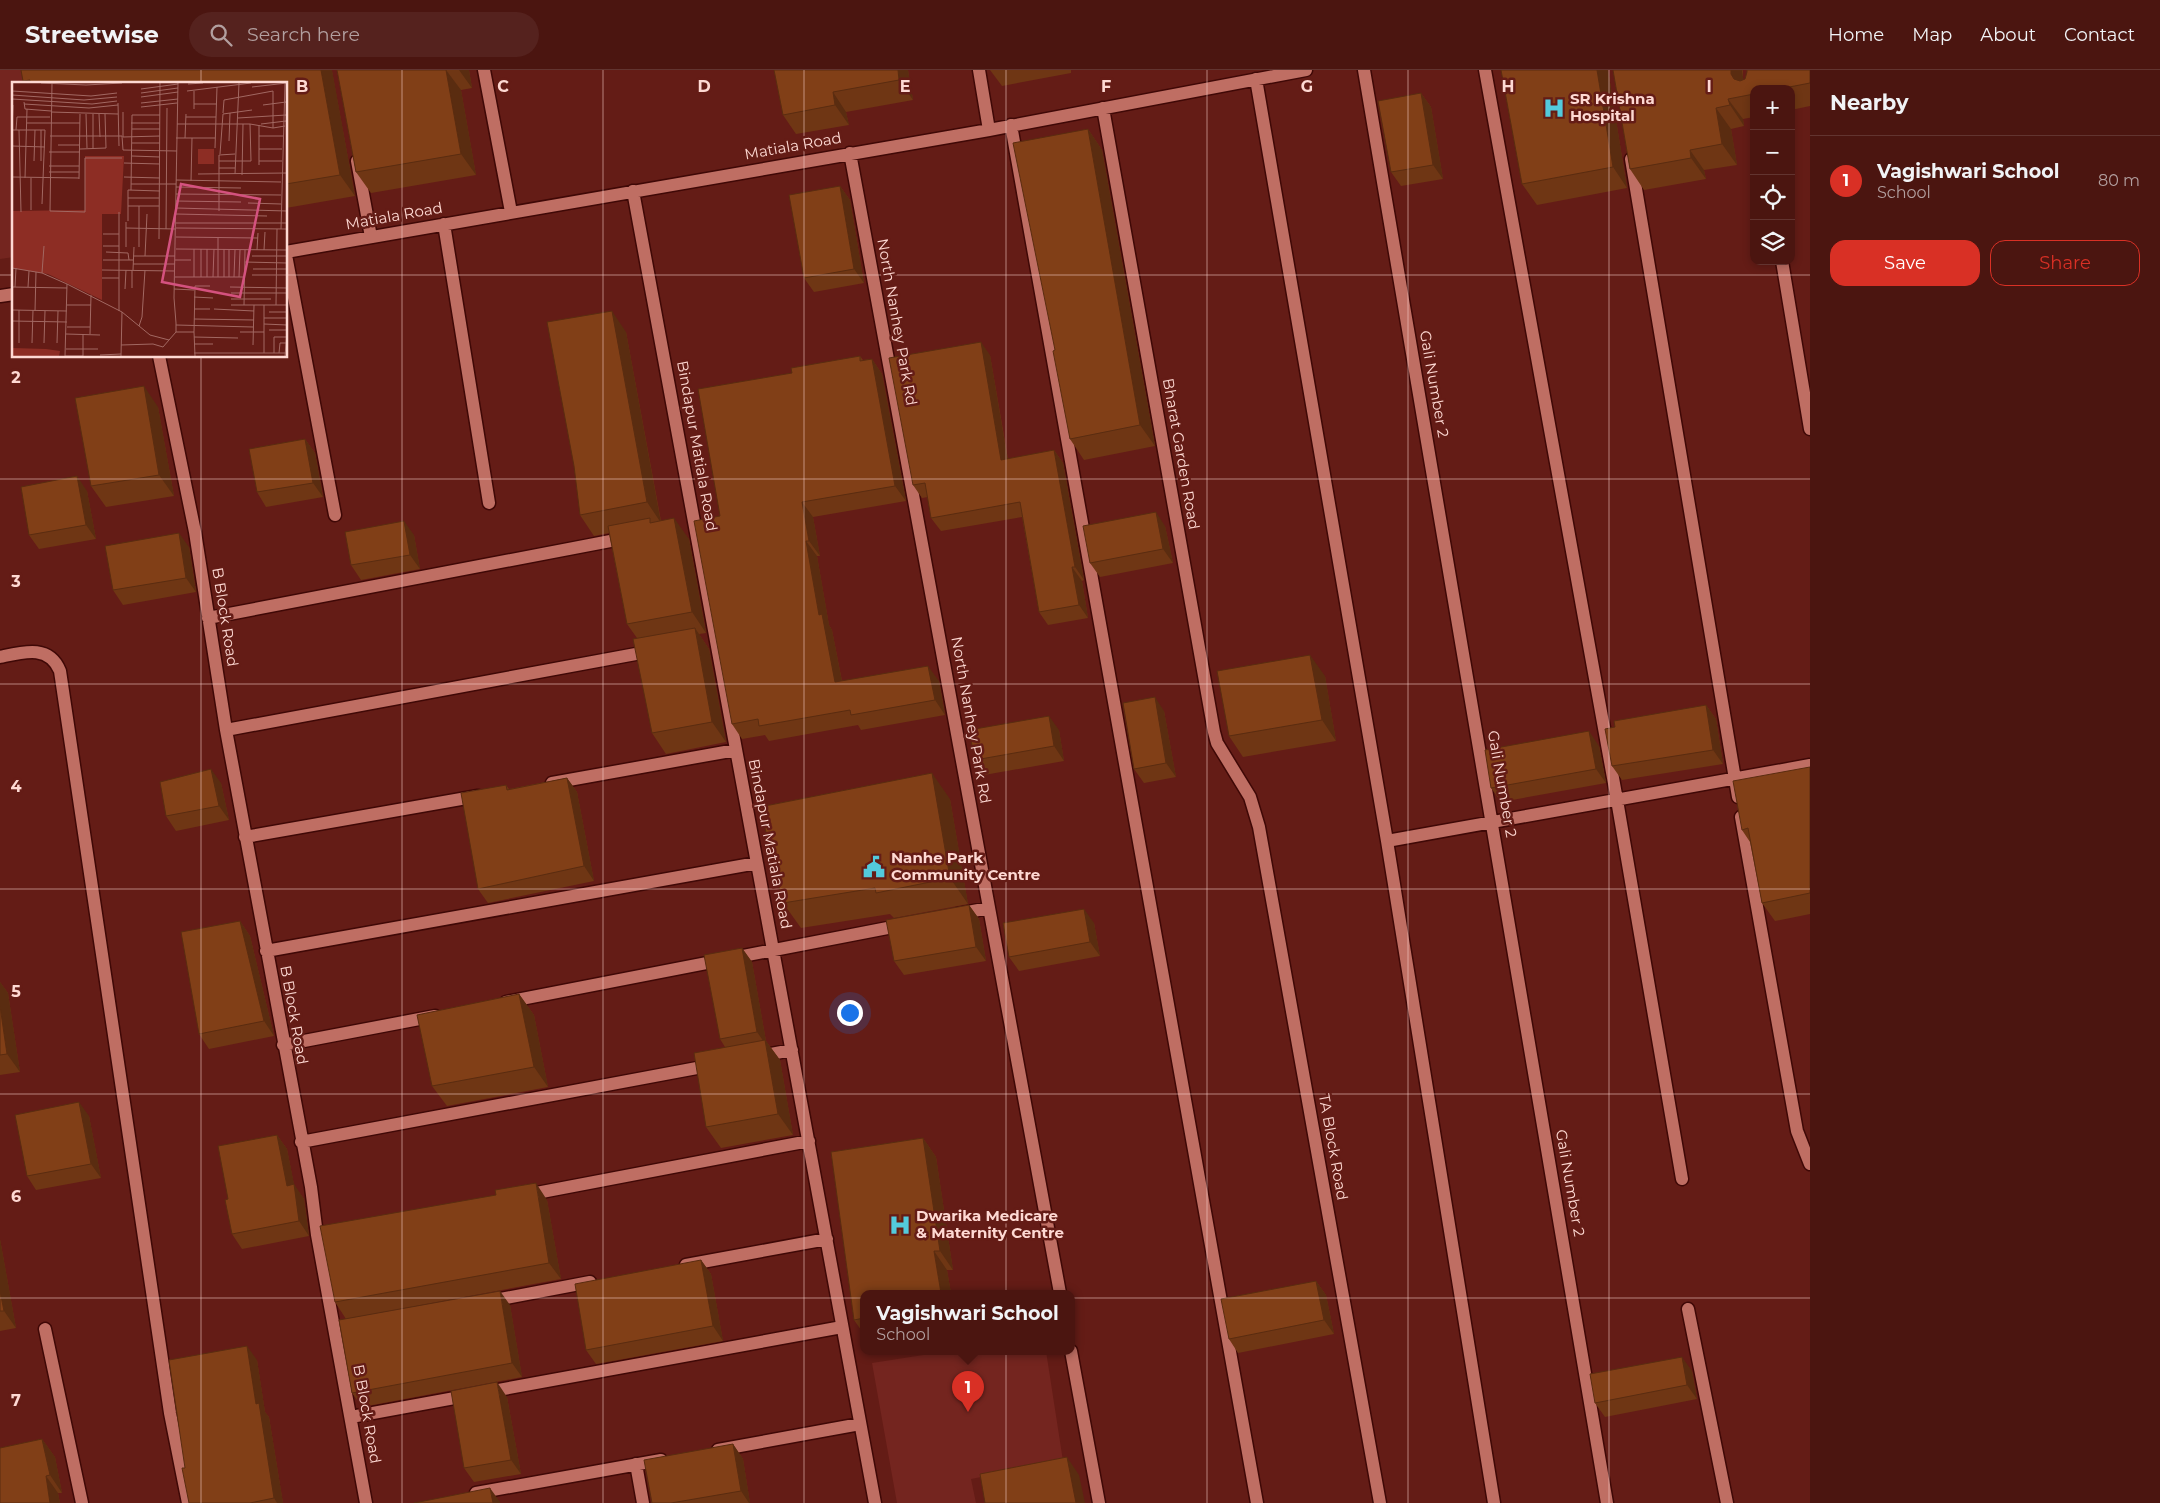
<!DOCTYPE html>
<html lang="en">
<head>
<meta charset="utf-8">
<style>
  :root { --surface:#4b1510; --page:#55221e; --text:#f1f3f6; --muted:#b29f9f; --line:#623430; --accent:#d93025 }
  body { margin:0; font-family:Montserrat,sans-serif; background:var(--page); color:var(--text) }
  .controls { position:absolute; right:15px; top:15px; display:grid; overflow:hidden; border-radius:10px; box-shadow:0 2px 8px #0003 }
  .controls button { width:45px; height:45px; display:grid; place-items:center; padding:0; border:0; border-bottom:1px solid var(--line); background:var(--surface); color:var(--text); font:25px sans-serif }
  .you { position:absolute; left:849px; top:942px; width:18px; height:18px; margin:-12px; border:4px solid #fff; border-radius:50%; background:#1a73e8; box-shadow:0 0 0 8px #1a73e833 }
  .badge { display:grid; place-items:center; width:32px; height:32px; border-radius:50%; background:var(--accent); color:#fff; font-size:16px; font-weight:700 }
  .pin { position:absolute; translate:-50% -41px; filter:drop-shadow(0 1px 2px #0008) }
  .pin::after { content:''; position:absolute; top:26px; width:18px; height:15px; background:inherit; clip-path:polygon(0 0,100% 0,50% 100%) }
  .popup { position:absolute; left:860px; top:1220px; width:215px; height:65px; box-sizing:border-box; display:grid; place-content:center; border-radius:10px; background:var(--surface); filter:drop-shadow(0 1px 4px #0005); font-size:16px; white-space:nowrap; color:var(--muted) }
  .popup b { font-size:19px; color:var(--text) }
  .popup::after { content:''; position:absolute; left:50%; top:100%; margin-left:-10px; border:10px solid transparent; border-top-color:var(--surface) }
  .list { margin:0; padding:0; list-style:none }
  h2 { display:flex; justify-content:space-between; align-items:center; height:65px; margin:0; padding:0 20px; font-size:21px }
  h2 small { font-size:16px; font-weight:400; color:var(--muted) }
  .list li { display:grid; grid-template-columns:32px 1fr auto; gap:15px; align-items:center; box-sizing:border-box; height:90px; padding:0 20px; border-top:1px solid var(--line) }
  .list b { display:block; font-size:19px; white-space:nowrap }
  .list p { margin:0; font-size:16px; white-space:nowrap; color:var(--muted) }
  .list em { font-size:16px; font-style:normal; color:var(--muted) }
  .actions { display:flex; gap:10px; padding:15px 20px }
  .actions a { flex:1; padding:11px 0; border:1px solid var(--accent); border-radius:15px; text-align:center; font-size:18px; color:var(--accent) }
  .actions .main { background:var(--accent); color:#fff }
  .icon { flex:none; width:28px; height:28px; fill:none; stroke:currentColor; stroke-width:2; stroke-linecap:round; stroke-linejoin:round }
  .map { position:relative; flex:none; width:1810px; height:1433px; overflow:hidden }
  header { display:flex; align-items:center; gap:30px; box-sizing:border-box; height:70px; padding:0 25px; background:var(--surface); border-bottom:1px solid var(--line) }
  header strong { font-size:24px }
  nav { display:flex; gap:28px; margin-inline-start:auto; font-size:18px }
  .search { width:350px; height:45px; background:var(--page); display:flex; align-items:center; gap:12px; box-sizing:border-box; padding:0 18px; border-radius:28px; color:var(--muted); font-size:19px }
  main { display:flex }
  aside { flex:1; background:var(--surface) }
  .map>svg:first-child { display:block }
  .built { fill:#74251f }
  .lines { fill:none; stroke-linecap:round; stroke-linejoin:round }
  .minor-casing { stroke:#3f0806; stroke-width:15 }
  .minor { stroke:#bf6e63; stroke-width:12 }
  .wall { fill:#6f3614 }
  .shaded-wall { fill:#5a2c10 }
  .building { fill:#813f17; stroke:#5a2c10 }
  .grid { fill:none; stroke:#fed9d3; stroke-width:1; stroke-opacity:0.55 }
  .labels { text-anchor:middle; stroke-width:5; stroke-linejoin:round; paint-order:stroke }
  .poi-label { font-size:15px; font-weight:bold; fill:#fed9d3; stroke:#641c16; text-anchor:start }
  .street-label { font-size:15px; fill:#fed9d3; stroke:#641c16 }
  .inset-road { fill:none; stroke:#a26862; stroke-width:1 }
  .view { fill:#d4527f; fill-opacity:0.15; stroke:#d4527f; stroke-width:2.5 }
  .inset-edge { fill:none; stroke:#fed9d3; stroke-width:2.5 }
  .grid-label { font-size:16px; text-anchor:middle; font-weight:bold; fill:#fed9d3; stroke:#641c16; stroke-width:5; stroke-linejoin:round; paint-order:stroke }
</style>
</head>
<body>
<header>
<strong>Streetwise</strong>
<div class="search"><svg class="icon" aria-label="search" viewBox="0 0 24 24"><circle cx="10" cy="10" r="6"/><path d="M15 15l6 6"/></svg>Search here</div>
<nav><a>Home</a><a>Map</a><a>About</a><a>Contact</a></nav>
</header>
<main>
<div class="map">
<svg width="1810" height="1433" viewBox="0 0 1810 1433">
  <rect width="100%" height="100%" fill="#641c16"/>
  <path class="built" d="M0 0H26L28 14H14V187L0 189Z
    M949 1281H1046L1063 1391 971 1409 976 1433H897L872 1293Z"/>
  <g class="lines">
    <g class="minor-casing">
      <path id="minor" d="M484 0 511 142
        M979 0 989 60
        M1364 0 1607 1433
        M1485 0 1617 730 1682 1109
        M1256 9 1387 771 1494 1433
        M1103 38 1214 662 1217 673 1250 727 1259 757 1380 1433
        M1011 55 1257 1433
        M850 83 1060 1223
        M1631 89 1738 727
        M357 91 371 167
        M633 121 875 1433
        M444 154 489 433
        M286 182 989 60 1306 0
        M286 185 335 445
        M1782 191 1810 359
        M0 226 14 224
        M159 286 195 462 226 660 311 1117 317 1165 366 1433
        M208 548 626 468
        M0 587C23 582 49 574 60 601L170 1343 188 1433
        M226 660 652 581
        M552 713 736 680
        M1741 747 1797 1061 1810 1094
        M245 767 478 726
        M1387 771 1810 695
        M957 844 989 838
        M266 881 757 793
        M506 932 903 855
        M283 975 435 946
        M760 986 792 980
        M301 1072 713 995
        M526 1125 809 1071
        M686 1195 827 1169
        M490 1231 590 1212
        M1688 1239 1727 1433
        M45 1259 82 1433
        M1071 1281 1099 1433
        M351 1347 842 1257
        M718 1380 860 1354
        M636 1394 643 1433
        M476 1423 661 1390"/>
    </g>
    <use href="#minor" class="minor"/>
  </g>
  <path class="wall" d="M21 0 332 1 355 126 286 138V14H25L23 11Z
    M337 0H469L472 18 461 20 476 105 371 123 356 102Z
    M774 0H908L913 30 846 42 849 55 796 64 783 45Z
    M990 0H1071V3L1002 16Z
    M1501 0H1608L1627 118 1537 135 1522 114Z
    M1613 0H1743V10L1810 0V36L1791 40V19H1754V47L1743 49 1744 56 1731 59 1737 95 1704 100 1706 109 1644 120 1630 99Z
    M1421 23 1431 37 1443 109 1401 116 1391 102Z
    M1088 59 1102 80 1155 376 1084 390 1070 369 1055 280Z
    M840 116 850 130 864 213 814 222 804 208Z
    M626 262 661 451 689 469 706 563 699 564 709 579 726 672 666 684 652 663 637 568 627 554 609 463 594 466 580 445Z
    M990 285 1008 389 1054 380 1063 393 1084 510 1082 511 1088 548 1048 555 1039 542 1022 447 941 461 931 448 928 427 922 428 913 415Z
    M860 286 863 290 872 289 882 304 906 431 813 447 820 486H817L829 555 832 560 842 611H939L945 645 861 660 858 655 769 671 765 665 742 669 732 654 720 446 792 303Z
    M158 337 174 426 106 437 91 416Z
    M305 369 315 383 323 427 266 437 257 422Z
    M87 421 96 469 39 479 29 465Z
    M1165 456 1173 493 1100 507 1090 493Z
    M414 465 420 499 361 510 351 495Z
    M189 477 196 522 123 535 113 520Z
    M1325 606 1336 671 1243 687 1229 666Z
    M1706 635 1716 649 1723 694 1622 710 1612 696 1615 657Z
    M1164 641 1176 707 1144 713 1134 699Z
    M1059 660 1064 691 984 705 975 690Z
    M1599 676 1606 713 1501 732 1491 718Z
    M1810 697V844L1775 851 1762 833 1750 772 1742 760Z
    M567 708 577 722 594 811 488 833 478 819 506 715 509 719Z
    M221 713 229 750 176 761 166 746Z
    M950 729 968 834 894 848 890 844 801 858 783 833Z
    M969 835 979 849 986 891 904 905 894 891Z
    M240 851 250 866 274 966 209 979 199 964Z
    M1094 853 1100 886 1019 901 1009 887Z
    M742 878 752 892 766 971 780 990 793 1065 721 1078 706 1057 725 977 720 969Z
    M0 912 8 923 20 1002 0 1005Z
    M519 924 534 945 548 1017 447 1036 432 1016Z
    M89 1046 101 1108 36 1120 27 1106Z
    M277 1065 287 1079 294 1115 304 1129 309 1166 242 1179 232 1164 228 1129Z
    M923 1068 936 1087 953 1200H947L951 1223H864V1264L854 1250 831 1082Z
    M496 1125 547 1130 561 1209 346 1249 335 1232Z
    M0 1169 16 1258 0 1261Z
    M701 1190 711 1204 723 1271 596 1294 586 1280Z
    M1316 1211 1326 1225 1334 1264 1238 1283 1229 1269Z
    M510 1235 522 1307 362 1337 352 1323Z
    M257 1290 265 1342 269 1347 283 1433H189L185 1398Z
    M1692 1301 1697 1329 1605 1347 1595 1333Z
    M507 1327 521 1404 474 1412 464 1398Z
    M42 1369 55 1387 62 1423H58L60 1433H0Z
    M733 1374 743 1389 750 1433H652Z"/>
  <path class="shaded-wall" d="M321 0H332L355 126 340 105Z
    M446 0 461 20 476 105 461 84Z
    M459 0H469L472 18Z
    M898 0H908L913 30 899 10Z
    M1597 0H1608L1627 118 1613 97Z
    M1731 0H1743L1742 1 1746 25 1734 9 1731 4Z
    M833 22 846 42 849 55 835 35Z
    M1421 23 1431 37 1443 109 1433 95Z
    M1728 29 1743 49 1744 56 1730 35Z
    M1716 38 1731 59 1737 95 1722 74Z
    M1088 59 1102 80 1155 376 1140 355Z
    M1690 80 1704 100 1706 109 1691 88Z
    M840 116 850 130 864 213 854 199Z
    M612 241 626 262 661 453 647 432Z
    M981 272 990 285 1010 403 1001 390Z
    M872 289 882 304 906 431 895 416Z
    M144 316 158 337 174 426 159 405Z
    M305 369 315 383 323 427 313 413Z
    M1054 380 1063 393 1084 510 1075 497Z
    M77 406 87 421 96 469 86 455Z
    M802 432 813 447 820 486 809 471Z
    M1156 442 1165 456 1173 493 1163 479Z
    M674 448 689 469 706 563 692 542Z
    M404 451 414 465 420 499 410 485Z
    M179 463 189 477 196 522 186 508Z
    M806 471 817 486 829 555 832 560 845 627 835 612 819 545Z
    M1072 497 1082 511 1088 548 1079 535Z
    M695 558 709 579 726 672 712 652Z
    M1310 585 1325 606 1336 671 1322 650Z
    M928 596 939 611 945 645 935 630Z
    M1155 627 1164 641 1176 707 1166 693Z
    M1706 635 1716 649 1723 694 1713 680Z
    M1049 646 1059 660 1064 691 1054 676Z
    M1589 661 1599 676 1606 713 1596 699Z
    M211 699 221 713 229 750 219 736Z
    M932 703 950 729 968 834 950 808Z
    M567 708 577 722 594 811 584 796Z
    M969 835 979 849 986 891 976 877Z
    M1084 839 1094 853 1100 886 1090 872Z
    M240 851 250 866 274 966 264 951Z
    M742 878 752 892 766 971 780 990 793 1065 778 1044 766 975 757 962Z
    M0 912 8 923 20 1002 7 984 0 936Z
    M519 924 534 945 548 1017 534 997Z
    M79 1032 89 1046 101 1108 91 1094Z
    M277 1065 287 1079 296 1124 294 1114 304 1129 309 1166 299 1151 287 1116Z
    M923 1068 936 1087 953 1200 940 1181Z
    M536 1113 547 1130 561 1209 549 1193Z
    M0 1169 16 1258 4 1241 0 1221Z
    M934 1181 947 1200 951 1223H941Z
    M701 1190 711 1204 723 1271 713 1256Z
    M1316 1211 1326 1225 1334 1264 1324 1250Z
    M500 1221 510 1235 522 1307 512 1293Z
    M247 1276 257 1290 265 1342 269 1347 283 1433H277L274 1428 256 1334Z
    M1682 1287 1692 1301 1697 1329 1687 1315Z
    M497 1312 507 1327 521 1404 511 1390Z
    M42 1369 55 1387 62 1423 50 1405Z
    M733 1374 743 1389 750 1433H749L741 1421Z
    M1067 1387 1079 1405 1085 1433H1076Z
    M46 1406 58 1423 60 1433H50Z
    M490 1418 500 1432V1433H493Z"/>
  <path class="building" d="M21 0H321L340 105 286 114V14H30V10L23 11Z
    M337 0H446L461 84 356 102Z
    M774 0H898L899 10 833 22 835 35 783 45Z
    M1501 0H1597L1613 97 1522 114Z
    M1613 0H1731V4L1734 9 1740 11 1745 9 1747 2V0H1810V13L1779 19H1754V24L1728 29 1730 35 1716 38 1722 74 1690 80 1691 88 1630 99Z
    M1421 23 1433 95 1391 102 1378 31Z
    M1088 59 1140 355 1070 369 1053 281 1055 280 1013 73Z
    M840 116 854 199 804 208 789 125Z
    M612 241 647 432 580 445 574 396 547 252Z
    M981 272 1001 390 1054 380 1075 497H1072L1079 535 1039 542 1020 432 931 448 925 413 913 415 889 288Z
    M860 286V291L872 289 895 416 802 432 809 471H806L819 545 822 544 835 612 928 596 935 630 851 645 850 640 759 656 758 649 732 654 694 451 720 446 698 319 792 303 791 298Z
    M144 316 159 405 91 416 75 328Z
    M305 369 313 413 257 422 249 379Z
    M77 406 86 455 29 465 21 417Z
    M1156 442 1163 479 1090 493 1083 456Z
    M650 448V453L674 448 692 542 627 554 608 456Z
    M404 451 410 485 351 495 345 462Z
    M179 463 186 508 113 520 105 476Z
    M695 558 712 652 652 663 633 569Z
    M1310 585 1322 650 1229 666 1217 601Z
    M1155 627 1166 693 1134 699 1123 633Z
    M1706 635 1713 680 1612 696 1605 659 1615 657 1614 651Z
    M1049 646 1054 676 975 690 969 660Z
    M1589 661 1596 699 1491 718 1485 680Z
    M1810 697V823L1762 833 1748 758 1742 760 1733 711Z
    M211 699 219 736 166 746 160 712Z
    M932 703 950 808 876 823 875 818 783 833 760 737Z
    M567 708 584 796 478 819 461 723 506 715 507 720Z
    M969 835 976 877 894 891 886 850Z
    M1084 839 1090 872 1009 887 1003 853Z
    M240 851 264 951 199 964 181 862Z
    M742 878 757 962 720 969 704 885Z
    M519 924 534 997 432 1016 417 945Z
    M0 936 7 984 0 985Z
    M765 970 778 1044 706 1057 694 983Z
    M79 1032 91 1094 27 1106 15 1045Z
    M277 1065 287 1116 294 1114 299 1151 232 1164 225 1130 228 1129 218 1076Z
    M923 1068 940 1181H934L941 1223H864V1248L854 1250 831 1082Z
    M536 1113 549 1193 335 1232 320 1156 496 1125 495 1120Z
    M701 1190 713 1256 586 1280 575 1214Z
    M1316 1211 1324 1250 1229 1269 1221 1229Z
    M0 1221 4 1241H0Z
    M500 1221 512 1293 352 1323 339 1250Z
    M247 1276 256 1334 259 1333 274 1428 250 1433H189L182 1398H185L169 1290Z
    M1682 1287 1687 1315 1595 1333 1590 1304Z
    M497 1312 511 1390 464 1398 451 1321Z
    M42 1369 50 1405 46 1406 50 1433H0V1378Z
    M733 1374 741 1421 671 1433H652L644 1390Z
    M1067 1387 1076 1433H985L980 1404Z
    M490 1418 493 1433H414Z"/>
  <path class="grid" d="M201 0V14M402 0V1433M603 0V1433M804 0V1433M1006 0V1433M1207 0V1433M1408 0V1433M1609 0V1433M0 205H14M286 205H1810M201 286V1433M0 409H1810M0 614H1810M0 819H1810M0 1024H1810M0 1228H1810"/>
  <defs>
    <g id="hospital-bare" transform="scale(1.725)"><path d="M-5-5h3v3.5h4V-5h3V5h-3V1.5h-4V5h-3Z" fill="#53cadc" stroke="#641c16" stroke-width="2.5" paint-order="stroke"/></g>
    <g id="civic-bare" transform="scale(1.725)"><path d="M-.6-6.5H3V-4.5H.6V-3L4-1V1h2V6H-6V1h2V-1L-.6-3ZM-1.2 2.5V6h2.4V2.5Z" fill="#53cadc" stroke="#641c16" stroke-width="2.5" paint-order="stroke"/></g>
  </defs>
  <g fill-rule="evenodd">
    <use href="#hospital-bare" x="1554" y="38"/>
    <use href="#civic-bare" x="874" y="797"/>
    <use href="#hospital-bare" x="900" y="1155"/>
  </g>
  <g class="labels">
    <g class="poi-label">
      <text x="1570" y="34">SR Krishna<tspan x="1570" dy="17">Hospital</tspan></text>
      <text x="891" y="793">Nanhe Park<tspan x="891" dy="17">Community Centre</tspan></text>
      <text x="916" y="1151">Dwarika Medicare<tspan x="916" dy="17">&amp; Maternity Centre</tspan></text>
    </g>
    <g class="street-label">
      <text transform="translate(793 76) rotate(-10)" y="5">Matiala Road</text>
      <text transform="translate(394 146) rotate(-10)" y="5">Matiala Road</text>
      <text transform="translate(897 252) rotate(80)" y="5">North Nanhey Park Rd</text>
      <text transform="translate(1434 314) rotate(80)" y="5">Gali Number 2</text>
      <text transform="translate(697 376) rotate(80)" y="5">Bindapur Matiala Road</text>
      <text transform="translate(1181 384) rotate(80)" y="5">Bharat Garden Road</text>
      <text transform="translate(225 547) rotate(81)" y="5">B Block Road</text>
      <text transform="translate(971 650) rotate(80)" y="5">North Nanhey Park Rd</text>
      <text transform="translate(1502 714) rotate(80)" y="5">Gali Number 2</text>
      <text transform="translate(770 774) rotate(79)" y="5">Bindapur Matiala Road</text>
      <text transform="translate(294 945) rotate(80)" y="5">B Block Road</text>
      <text transform="translate(1333 1077) rotate(80)" y="5">TA Block Road</text>
      <text transform="translate(1570 1113) rotate(80)" y="5">Gali Number 2</text>
      <text transform="translate(367 1344) rotate(80)" y="5">B Block Road</text>
    </g>
  </g>
  <g transform="translate(12 12)">
    <rect width="275" height="275" fill="#641c16"/>
    <path d="M73 74H112L109 132H90V218L36 192 0 186V129L73 128ZM0 266 34 267 48 269 47 274H0Z" fill="#8d2d24"/>
    <path d="M186 67H202V82H186Z" fill="#8d2d24"/>
    <path class="inset-road" d="M29 1 74 3 110 1M40 1 38 129 73 130V76H110M176 2 191 1M240 5 275 1M129 7 166 2M0 9 79 14 105 11M175 9 239 1M182 9V27M129 11 166 6M0 13 72 18 105 15M129 15 166 10M0 17 80 22 105 19M12 20 13 27 39 29M106 21 107 64M129 21 166 17M12 22 77 26 106 23M182 22H205M251 23 274 20M129 25 165 21M39 30 106 32M111 30V55M211 31 212 18 261 9V46M74 32 75 66M81 32V66M87 32 88 55M174 35H204M226 36 274 33M15 41H68M119 41H148M165 42H238L239 79H207M238 42 261 46 273 44M249 42 274 39M247 43V83M120 47H148M0 48H33M0 48 1 23M4 48 5 35H38M7 48 9 130M38 54H107M107 54H110L111 68 165 69M247 54H271M111 55 148 54M164 56H203M173 56 174 32M217 59 218 31M120 61H148M46 63H68M0 64 33 65M203 66 205 5M68 67 94 66 93 32M247 67H270M37 70H68M208 72 211 32 240 28M120 74 148 75M22 79 23 48M29 79V48M247 79H270M112 81 148 82M37 84H67M207 86H223M37 90H67M186 92 275 91M223 92 227 1M230 93 231 42M0 95 67 96M112 95 148 96M13 96 15 27M67 97 68 32M164 98 269 100M179 99 180 56M119 102H164M164 105 229 106M119 108 120 33H148M164 112 269 113M116 116H147M164 119 229 120M236 121 269 122M30 122 33 48M116 124H147M164 126 275 129M19 128V96M207 129V73L223 72M164 132 255 134M116 139V108L148 109M164 141H275M114 146 164 147M164 146 275 147M154 147 155 26M269 147 273 1M91 152H107M164 155 246 156M206 155V195M147 157 148 1M91 164H107M114 165V140M127 165V124M164 167 275 168M245 168 246 151M252 168 253 150M94 170 116 171 117 178M121 174H163M133 174 135 132M240 174H275M91 178H121M163 178H179M233 180 275 181M121 182H163M0 186 30 191 55 202 110 230 138 253 157 258 164 250V241L162 216 166 1M241 187H275M90 188 163 189M121 188 122 165M30 191 32 164M240 193H275M163 195H233M182 195V167M189 195V167M195 195V167M201 195 202 167M212 195V167M217 195V168M222 195 223 168M227 195 228 168M90 196H107M0 205 55 206M3 205 4 186M16 205 17 189M218 205 275 206M120 206V188M113 207 114 188M162 207 182 208M219 211H275M182 215 201 216M219 217H259M55 223H79M219 223H275M232 223 233 168M264 223 265 147M182 227H198M202 227 242 229M0 228 55 229M23 229 24 190M107 229V130M257 230H275M252 236H275M182 237 242 238M0 239 55 240M252 242 275 243M164 243 241 245M127 244 130 235 133 188M55 245H78M257 248H275M164 250H182L183 274M182 250 183 204H198M228 250H252M54 252 88 253M78 252 79 213M182 255 226 256M7 261V228M20 261 21 228M32 261 33 229M45 261 46 229M182 262H201M109 263 141 262 151 265 157 258M241 263 242 223M54 267H86M182 271H275M252 271V223M262 271V255H275M267 271 268 261H275M88 273 109 272M53 274 55 202M53 274H71M71 274V252M109 274 110 230M273 274 275 250"/>
    <path class="view" d="M169 102 248 117 228 215 150 200Z"/>
    <rect width="275" height="275" class="inset-edge"/>
  </g>
  <g class="grid-label">
    <text x="302" y="22">B</text>
    <text x="503" y="22">C</text>
    <text x="704" y="22">D</text>
    <text x="905" y="22">E</text>
    <text x="1106" y="22">F</text>
    <text x="1307" y="22">G</text>
    <text x="1508" y="22">H</text>
    <text x="1709" y="22">I</text>
    <text x="16" y="313">2</text>
    <text x="16" y="517">3</text>
    <text x="16" y="722">4</text>
    <text x="16" y="927">5</text>
    <text x="16" y="1132">6</text>
    <text x="16" y="1336">7</text>
  </g>
</svg>
<div class="controls">
<button>+</button>
<button>−</button>
<button><svg class="icon" aria-label="locate" viewBox="0 0 24 24"><circle cx="12" cy="12" r="6"/><path d="M12 2v4M12 18v4M2 12h4M18 12h4"/></svg></button>
<button><svg class="icon" aria-label="layers" viewBox="0 0 24 24"><path d="M12 4l9 5-9 5-9-5zM3 14l9 5 9-5"/></svg></button>
</div>
<div class="you"></div>
<div class="pin badge" style="left:968px;top:1342px">1</div>
<div class="popup"><b>Vagishwari School</b>School</div>
</div>
<aside>
<h2>Nearby<small></small></h2>
<ul class="list">
<li><span class="badge">1</span><div><b>Vagishwari School</b><p>School</p></div><em>80 m</em></li>
</ul>
<div class="actions"><a class="main">Save</a><a>Share</a></div>
</aside>
</main>
</body>
</html>
